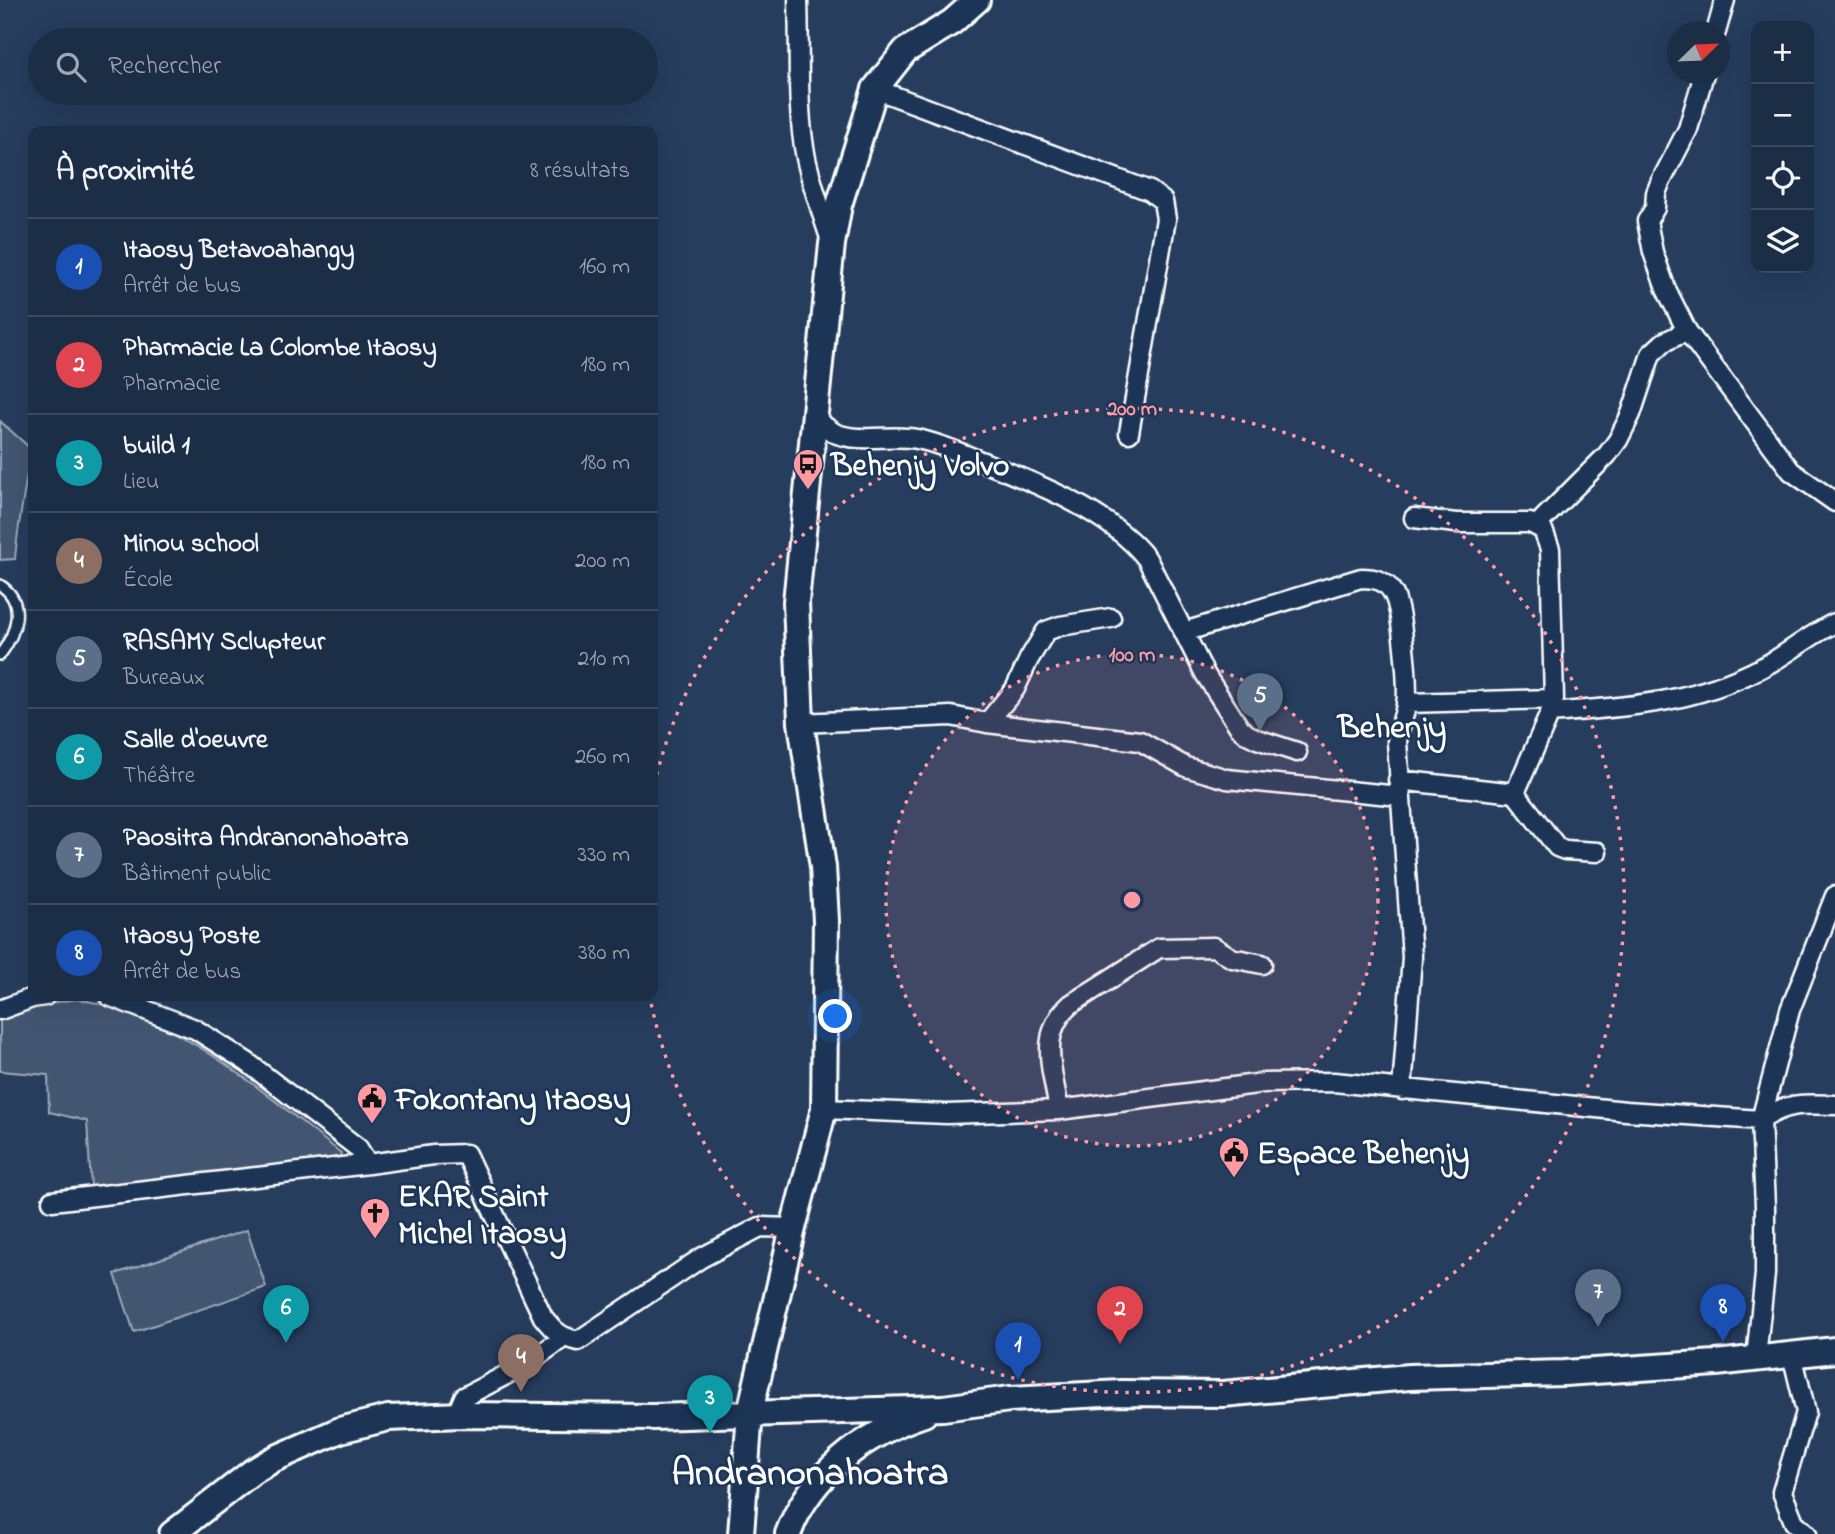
<!DOCTYPE html>
<html lang="fr">
<head>
<meta charset="utf-8">
<style>
  :root { --surface:#1c2e46; --page:#293a51; --text:#f1f3f6; --muted:#a0a8b3; --line:#3a4a5f; --accent:#1a73e8 }
  body { margin:0; font-family:"Indie Flower",sans-serif; background:var(--page); color:var(--text) }
  .controls { position:absolute; right:21px; top:21px; display:grid; overflow:hidden; border-radius:14px; box-shadow:0 7px 28px #0002 }
  .controls button { width:63px; height:63px; display:grid; place-items:center; padding:0; border:0; border-bottom:2px solid var(--line); background:var(--surface); color:var(--text); font:35px sans-serif }
  .compass { position:absolute; left:1667px; top:21px; width:63px; height:63px; border-radius:50%; background:var(--surface); box-shadow:0 7px 28px #0002; rotate:67deg }
  .you { position:absolute; left:836px; top:1017px; width:24px; height:24px; margin:-18px; border:5px solid #fff; border-radius:50%; background:#1a73e8; box-shadow:0 0 0 10px #1a73e833 }
  .badge { display:grid; place-items:center; width:46px; height:46px; border-radius:50%; background:var(--accent); color:#fff; font-size:23px; font-weight:700 }
  .pin { position:absolute; translate:-50% -58px; filter:drop-shadow(0 2px 4px #0008) }
  .pin::after { content:''; position:absolute; top:37px; width:24px; height:21px; background:inherit; clip-path:polygon(0 0,100% 0,50% 100%) }
  .list { margin:0; padding:0; list-style:none }
  h2 { display:flex; justify-content:space-between; align-items:center; height:91px; margin:0; padding:0 28px; font-size:30px }
  h2 small { font-size:23px; font-weight:400; color:var(--muted) }
  .list li { display:grid; grid-template-columns:46px 1fr auto; gap:21px; align-items:center; box-sizing:border-box; height:98px; padding:0 28px; border-top:2px solid var(--line) }
  .list b { display:block; font-size:26px; white-space:nowrap }
  .list p { margin:0; font-size:23px; white-space:nowrap; color:var(--muted) }
  .list em { font-size:23px; font-style:normal; color:var(--muted) }
  .icon { flex:none; width:38px; height:38px; fill:none; stroke:currentColor; stroke-width:2; stroke-linecap:round; stroke-linejoin:round }
  .map { position:relative; flex:none; width:1835px; height:1534px; overflow:hidden }
  .search { position:absolute; background:var(--surface); box-shadow:0 7px 28px #0002; left:28px; top:28px; width:630px; height:77px; display:flex; align-items:center; gap:18px; box-sizing:border-box; padding:0 24px; border-radius:38px; color:var(--muted); font-size:26px }
  .panel { position:absolute; background:var(--surface); box-shadow:0 7px 28px #0002; left:28px; top:126px; width:630px; height:875px; border-radius:14px }
  .map>svg:first-child { display:block }
  .green { fill:#425672; stroke:#a0aab8; stroke-width:2 }
  .lines { fill:none; stroke-linecap:round; stroke-linejoin:round }
  .lane-casing { stroke:#fff; stroke-width:14 }
  .street-casing { stroke:#fff; stroke-width:23 }
  .secondary-casing { stroke:#fff; stroke-width:30 }
  .lane { stroke:#1d3557; stroke-width:9 }
  .street { stroke:#1d3557; stroke-width:18 }
  .secondary { stroke:#1d3557; stroke-width:24 }
  .ring { fill:none; stroke:#ff9aa2; stroke-width:3.5; stroke-dasharray:3.5 7 }
  .labels { text-anchor:middle; stroke-width:5; stroke-linejoin:round; paint-order:stroke }
  .poi-label { font-size:32px; font-weight:bold; fill:#fff; stroke:#1d3557; text-anchor:start }
  .neighbourhood-label { font-size:33px; font-weight:bold; fill:#fff; stroke:#1d3557 }
  .district-label { font-size:38px; font-weight:bold; fill:#fff; stroke:#1d3557 }
  .centre { fill:#ff9aa2; stroke:#1d3557; stroke-width:3.5 }
  .ring-label { font-size:21px; text-anchor:middle; font-weight:bold; fill:#ff9aa2; stroke:#1d3557; stroke-width:5; stroke-linejoin:round; paint-order:stroke }
</style>
</head>
<body>
<div class="map">
<svg width="1835" height="1534" viewBox="0 0 1835 1534">
  <rect width="100%" height="100%" fill="#263d5e"/>
  <filter id="ink" filterUnits="userSpaceOnUse"><feTurbulence type="fractalNoise" baseFrequency=".0143" numOctaves="2"/><feDisplacementMap in="SourceGraphic" scale="14" xChannelSelector="R" yChannelSelector="G"/><feConvolveMatrix kernelMatrix="1 2 1 2 8 2 1 2 1" color-interpolation-filters="sRGB"/></filter>
  <g filter="url(#ink)">
    <path class="green" d="M0 421 31 449C26 486 18 522 15 559L0 560Z
      M76 999C180 1015 261 1091 341 1153L338 1160 91 1187 87 1121 49 1112 48 1075 0 1071V1019L24 1008Z
      M247 1230 266 1287 134 1332 115 1274Z"/>
    <g class="lines">
      <g class="lane-casing">
        <path id="lane" d="M0 585C27 602 16 634 0 655"/>
      </g>
      <g class="street-casing">
        <path id="street" d="M798 0C800 49 796 110 806 158 812 186 822 213 831 241
          M1716 32 1725 0
          M1704 74 1688 129 1660 183 1656 193 1655 208 1647 221 1653 252 1666 289 1687 331 1791 471 1835 502
          M875 89 1150 191 1163 201 1166 219 1129 433
          M1687 331 1664 342 1651 354 1631 414 1618 440 1607 455 1536 526 1543 530 1550 549 1554 699 1550 713C1627 707 1691 704 1761 668 1787 655 1809 635 1835 623
          M815 419C822 424 830 431 837 434 862 443 892 434 917 439 938 443 958 452 978 460 1033 482 1110 511 1147 559L1205 674 1239 727 1247 734 1257 739 1297 752
          M1414 518 1456 523H1530L1536 526
          M1184 632 1361 578C1374 578 1386 580 1393 593 1402 608 1409 686 1406 705 1404 718 1398 729 1397 742L1412 957 1402 1090
          M1406 703 1554 699
          M801 723 951 716 987 723 1140 741 1186 767 1227 779 1400 796
          M987 723 1015 689 1029 659 1046 631 1060 626 1111 618
          M1398 780 1515 793 1557 847 1565 850 1597 852
          M1515 793 1550 713
          M109 996 195 1029 247 1062 358 1148 368 1164 434 1155 466 1154 543 1317C554 1331 560 1337 578 1341L701 1258 760 1227 793 1228
          M0 1010 32 998 45 996
          M824 1109 947 1114 1059 1110 1264 1083 1334 1082 1626 1111 1761 1120C1787 1102 1805 1104 1835 1105
          M1059 1110C1053 1071 1037 1033 1071 1004L1159 948 1214 947 1232 958 1262 964
          M52 1201 368 1164
          M1792 1354 1806 1412 1782 1492 1794 1522 1807 1534
          M1756 1358 1765 1274V1206L1761 1120 1790 1010 1835 896
          M461 1415 458 1411 464 1397 525 1365 563 1338"/>
      </g>
      <g class="secondary-casing">
        <path id="secondary" d="M172 1534 252 1472 274 1459 340 1430 388 1418 461 1415 653 1417 943 1408 1010 1399 1122 1393 1223 1394 1409 1377 1564 1373 1716 1363 1835 1350
          M741 1534 750 1412 793 1228 824 1109 826 921 823 867 801 723 796 602 832 244 839 205 875 89 905 51 952 22 977 0
          M788 1534C810 1474 865 1433 924 1414"/>
      </g>
      <use href="#lane" class="lane"/>
      <use href="#street" class="street"/>
      <use href="#secondary" class="secondary"/>
    </g>
  </g>
  <circle cx="1132" cy="900" r="246" fill="#ff9aa2" fill-opacity=".12"/>
  <g class="ring">
    <circle cx="1132" cy="900" r="246"/>
    <path d="M654 785A492 492 0 1 1 650 998"/>
  </g>
  <defs>
    <g id="bus-pin" transform="scale(1.575)"><path d="M0 17L-7.5 6A9.5 9.5 0 1 1 7.5 6Z" fill="#ff9aa2" stroke="#1d3557"/><path d="M-5-6H5V4H4V6H2V4H-2V6H-4V4H-5ZM-3.5-4V0h7V-4ZM-3.5 1.2v1.5H-2V1.2ZM2 1.2v1.5H3.5V1.2Z" fill="#111"/></g>
    <g id="civic-pin" transform="scale(1.575)"><path d="M0 17L-7.5 6A9.5 9.5 0 1 1 7.5 6Z" fill="#ff9aa2" stroke="#1d3557"/><path d="M-.6-6.5H3V-4.5H.6V-3L4-1V1h2V6H-6V1h2V-1L-.6-3ZM-1.2 2.5V6h2.4V2.5Z" fill="#111"/></g>
    <g id="church-pin" transform="scale(1.575)"><path d="M0 17L-7.5 6A9.5 9.5 0 1 1 7.5 6Z" fill="#ff9aa2" stroke="#1d3557"/><path d="M-1.2-6h2.4v3.5h3.3v2.4h-3.3V6h-2.4V-.1h-3.3v-2.4h3.3Z" fill="#111"/></g>
  </defs>
  <g fill-rule="evenodd">
    <use href="#bus-pin" x="808" y="464"/>
    <use href="#civic-pin" x="372" y="1098"/>
    <use href="#civic-pin" x="1234" y="1152"/>
    <use href="#church-pin" x="375" y="1213"/>
  </g>
  <g class="labels">
    <g class="poi-label">
      <text x="831" y="475">Behenjy Volvo</text>
      <text x="395" y="1109">Fokontany Itaosy</text>
      <text x="1257" y="1163">Espace Behenjy</text>
      <text x="398" y="1206">EKAR Saint<tspan x="398" dy="37">Michel Itaosy</tspan></text>
    </g>
    <g class="neighbourhood-label">
      <text x="1392" y="737">Behenjy</text>
    </g>
    <g class="district-label">
      <text x="810" y="1484">Andranonahoatra</text>
    </g>
  </g>
  <circle cx="1132" cy="900" r="10" class="centre"/>
  <g class="ring-label">
    <text x="1132" y="415">200 m</text>
    <text x="1132" y="661">100 m</text>
  </g>
</svg>
<div class="controls">
<button>+</button>
<button>−</button>
<button><svg class="icon" aria-label="locate" viewBox="0 0 24 24"><circle cx="12" cy="12" r="6"/><path d="M12 2v4M12 18v4M2 12h4M18 12h4"/></svg></button>
<button><svg class="icon" aria-label="layers" viewBox="0 0 24 24"><path d="M12 4l9 5-9 5-9-5zM3 14l9 5 9-5"/></svg></button>
</div>
<svg class="compass" viewBox="-18 -18 36 36"><path d="M0-13l5 13h-10z" fill="#e53935"/><path d="M0 13l5-13h-10z" fill="#a0a8b3"/></svg>
<div class="you"></div>
<div class="pin badge" style="left:1018px;top:1380px;background:#1a4fb4">1</div>
<div class="pin badge" style="left:1120px;top:1344px;background:#e0444e">2</div>
<div class="pin badge" style="left:710px;top:1433px;background:#0f9aa8">3</div>
<div class="pin badge" style="left:521px;top:1392px;background:#8d6e63">4</div>
<div class="pin badge" style="left:1260px;top:731px;background:#5c6f8a">5</div>
<div class="pin badge" style="left:286px;top:1343px;background:#0f9aa8">6</div>
<div class="pin badge" style="left:1598px;top:1327px;background:#5c6f8a">7</div>
<div class="pin badge" style="left:1723px;top:1342px;background:#1a4fb4">8</div>
<div class="search"><svg class="icon" aria-label="search" viewBox="0 0 24 24"><circle cx="10" cy="10" r="6"/><path d="M15 15l6 6"/></svg>Rechercher</div>
<section class="panel">
<h2>À proximité<small>8 résultats</small></h2>
<ul class="list">
<li><span class="badge" style="background:#1a4fb4">1</span><div><b>Itaosy Betavoahangy</b><p>Arrêt de bus</p></div><em>160 m</em></li>
<li><span class="badge" style="background:#e0444e">2</span><div><b>Pharmacie La Colombe Itaosy</b><p>Pharmacie</p></div><em>180 m</em></li>
<li><span class="badge" style="background:#0f9aa8">3</span><div><b>build 1</b><p>Lieu</p></div><em>180 m</em></li>
<li><span class="badge" style="background:#8d6e63">4</span><div><b>Minou school</b><p>École</p></div><em>200 m</em></li>
<li><span class="badge" style="background:#5c6f8a">5</span><div><b>RASAMY Sclupteur</b><p>Bureaux</p></div><em>210 m</em></li>
<li><span class="badge" style="background:#0f9aa8">6</span><div><b>Salle d'oeuvre</b><p>Théâtre</p></div><em>260 m</em></li>
<li><span class="badge" style="background:#5c6f8a">7</span><div><b>Paositra Andranonahoatra</b><p>Bâtiment public</p></div><em>330 m</em></li>
<li><span class="badge" style="background:#1a4fb4">8</span><div><b>Itaosy Poste</b><p>Arrêt de bus</p></div><em>380 m</em></li>
</ul>
</section>
</div>
</body>
</html>
